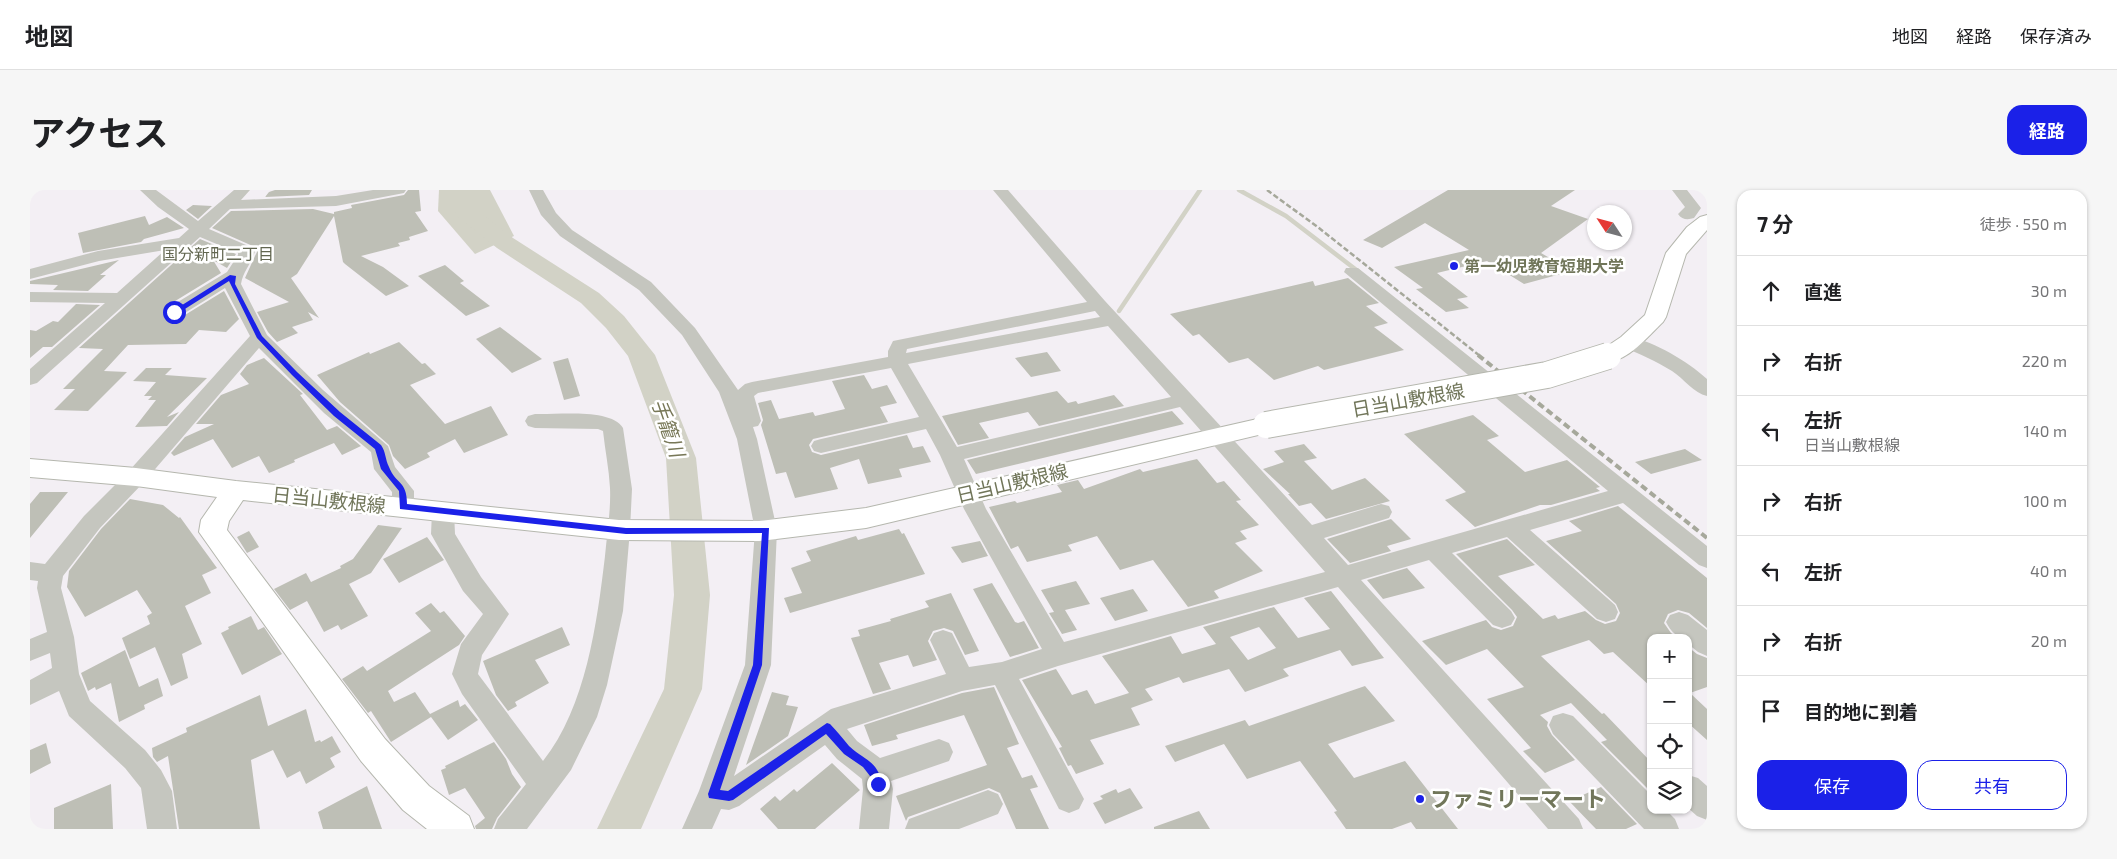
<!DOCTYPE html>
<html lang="ja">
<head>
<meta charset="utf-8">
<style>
  :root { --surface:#fff; --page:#f6f6f6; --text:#202124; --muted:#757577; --line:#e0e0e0; --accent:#1b21e8 }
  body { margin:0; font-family:"Exo 2","Noto Sans JP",sans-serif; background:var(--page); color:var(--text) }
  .controls { position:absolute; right:15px; bottom:15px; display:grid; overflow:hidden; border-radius:10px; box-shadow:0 1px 4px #0004 }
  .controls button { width:45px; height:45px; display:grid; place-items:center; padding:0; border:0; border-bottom:1px solid var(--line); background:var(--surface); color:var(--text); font:25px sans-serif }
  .compass { position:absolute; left:1557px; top:15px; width:45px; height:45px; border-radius:50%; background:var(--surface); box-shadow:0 1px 4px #0004; rotate:306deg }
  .stop { position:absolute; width:15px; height:15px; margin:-11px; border:4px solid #1b21e8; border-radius:50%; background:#fff }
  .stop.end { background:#1b21e8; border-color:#fff; box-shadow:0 1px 5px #0008 }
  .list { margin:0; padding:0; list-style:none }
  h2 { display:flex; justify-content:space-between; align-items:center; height:65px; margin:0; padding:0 20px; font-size:21px }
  h2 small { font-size:16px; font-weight:400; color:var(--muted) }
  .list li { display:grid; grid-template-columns:32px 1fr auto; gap:15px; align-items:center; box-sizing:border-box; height:70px; padding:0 20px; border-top:1px solid var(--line) }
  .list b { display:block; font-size:19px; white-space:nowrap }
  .list p { margin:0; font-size:16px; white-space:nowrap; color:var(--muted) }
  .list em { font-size:16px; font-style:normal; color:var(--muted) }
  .actions { display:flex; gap:10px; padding:15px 20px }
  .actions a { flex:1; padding:11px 0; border:1px solid var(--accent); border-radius:15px; text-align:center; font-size:18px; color:var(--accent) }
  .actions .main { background:var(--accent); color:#fff }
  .icon { flex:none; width:28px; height:28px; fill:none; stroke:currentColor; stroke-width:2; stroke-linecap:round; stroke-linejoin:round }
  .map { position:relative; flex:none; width:1677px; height:639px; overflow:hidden; border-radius:15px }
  header { display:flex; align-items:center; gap:30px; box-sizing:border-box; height:70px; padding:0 25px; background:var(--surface); border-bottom:1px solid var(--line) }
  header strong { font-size:24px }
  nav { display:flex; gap:28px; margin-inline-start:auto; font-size:18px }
  .intro { display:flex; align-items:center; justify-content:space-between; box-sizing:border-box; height:120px; padding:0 30px }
  h1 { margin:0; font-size:35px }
  .button { padding:12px 22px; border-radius:15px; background:var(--accent); color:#fff; font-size:18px; font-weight:700 }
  main { display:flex; gap:30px; padding:0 30px }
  aside { flex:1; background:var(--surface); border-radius:15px; box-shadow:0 1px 4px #0004 }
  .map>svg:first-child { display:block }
  .water { fill:#d2d2c6 }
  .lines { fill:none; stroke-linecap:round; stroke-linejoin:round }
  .stream { stroke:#d2d2c6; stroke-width:4.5 }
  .river { fill:#d2d2c6; fill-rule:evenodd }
  .building { fill:#bebfb6; fill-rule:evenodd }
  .major-casing { stroke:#b5b7ae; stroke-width:2 }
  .minor { fill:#c5c6bf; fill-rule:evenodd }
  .major { fill:#fff; fill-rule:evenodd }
  .rail-far1 { stroke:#a6a89b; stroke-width:2.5; stroke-dasharray:5.5 2.5; stroke-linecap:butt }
  .rail { stroke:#a6a89b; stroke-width:4; stroke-dasharray:7 4; stroke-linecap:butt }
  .major-bridge-casing { stroke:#b5b7ae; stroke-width:28; stroke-linecap:butt }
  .major-bridge { stroke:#fff; stroke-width:26 }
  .route { fill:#1b21e8 }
  .poi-dot { fill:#1b21e8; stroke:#fff; stroke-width:2 }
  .labels { text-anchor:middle; stroke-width:5; stroke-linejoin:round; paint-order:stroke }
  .far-neighbourhood-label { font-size:16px; fill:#626650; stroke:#fff }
  .far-poi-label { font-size:16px; font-weight:bold; fill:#71765a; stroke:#fff; text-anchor:start }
  .street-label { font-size:19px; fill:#71765a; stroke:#fff }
  .water-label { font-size:20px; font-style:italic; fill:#787858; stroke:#fff }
  .near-poi-label { font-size:22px; font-weight:bold; fill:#71765a; stroke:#fff; text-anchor:start }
</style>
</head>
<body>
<header>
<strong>地図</strong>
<nav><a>地図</a><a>経路</a><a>保存済み</a></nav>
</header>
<div class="intro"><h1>アクセス</h1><a class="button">経路</a></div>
<main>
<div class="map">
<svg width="1677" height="639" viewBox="0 0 1677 639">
  <rect width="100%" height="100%" fill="#f3eff4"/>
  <path class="water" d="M409 0H460L484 46 445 64 408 21Z"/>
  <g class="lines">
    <path class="stream" d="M1209 0 1256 26 1329 82
      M1089 121 1170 0"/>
    <path class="river" d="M425 0H447V20L483 48 569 103 594 126 625 165 666 268 680 405 672 499 611 639H567L634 499 644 405 636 268 598 166 576 138 551 113 467 58 428 27 425 22Z"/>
  </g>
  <path class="building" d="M245 0H282L279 5 235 7 239 2Z
    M378 0H389L391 21 385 22 398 41 379 47 380 50 368 53 370 56 331 66 353 77 379 96 356 106 315 74 313 72 304 26 267 84 261 88 289 128 278 122 283 130 262 137 268 143 247 152 238 142 227 122 259 112 215 88 225 66 227 62 225 57 182 38 201 21 283 19 304 24V22L322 18 321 15 374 5Z
    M1418 0H1545L1521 16 1558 29 1511 63 1542 81 1494 94 1457 71 1407 83 1438 107 1427 109 1439 118 1416 122 1386 99 1393 98 1364 77 1439 60 1395 33 1352 58 1333 50Z
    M163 15 182 16 168 29 156 20Z
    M115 26 119 35 137 27 154 38 114 49 111 52 53 63 48 43Z
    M170 49 206 64 197 78 183 70 191 83 137 116 134 123 138 128H150L194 101 209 129 196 142 169 140 156 154 98 155 74 181 97 182 58 221 24 220 45 199H33L73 159 49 158Z
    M89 70 70 85H76L58 101 23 100 28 95 0 94V91Z
    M415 75 434 91 430 93 460 116 436 126 388 86Z
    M1318 88 1349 113 1336 116 1358 133 1344 137 1374 160 1294 180 1288 176 1244 190 1218 168 1199 173 1169 144 1163 146 1140 124 1283 91 1285 96Z
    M46 114 70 115 22 157H13L0 168V140L6 141 23 131 28 132Z
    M470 137 512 169 482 183 446 149Z
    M369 152 392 174 395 173 406 184 380 195 415 234 461 216 478 245 434 263 425 249 397 263 400 267 375 279 363 266 359 255 310 212 287 185 339 162 340 164Z
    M1017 162 1031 181 1001 187 985 168Z
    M234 168 273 204 270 205 297 240 307 236 331 256 312 265 304 253 264 270 265 272 239 283 229 266 202 278 183 249 144 266 141 263 155 247 184 234H166L191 205 219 194 210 184 217 175Z
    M538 168 550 206 534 210 523 172Z
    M116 178H142L135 185 177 188 137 227 149 222 137 236 105 237 126 210H118L122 206H114L126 192 103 191Z
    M834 185 842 199 857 195 867 213 850 217 858 232 783 249 779 255 782 262 791 265 877 245 883 258 893 256 901 272 869 279 872 287 838 294 829 269 800 278 808 299 765 308 756 282 746 284 731 235 733 230 728 213 741 210 749 229 783 222 785 226 815 219 802 191Z
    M1027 201 1038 213 1046 211 1048 214 1084 205 1094 216 1009 236 998 222 949 233 959 248 928 255 912 226Z
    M1142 221 1154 234 946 284 937 270Z
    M1443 225 1469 246 1457 250 1495 282 1537 270 1570 297 1566 298 1570 301 1521 315H1510L1445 337 1415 310 1436 302 1374 244Z
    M1274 254 1287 268 1274 271 1302 300 1335 288 1360 311 1296 329 1281 313 1269 316 1258 304H1260L1233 279 1254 272 1244 261Z
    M1655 259 1672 270 1621 284 1605 272Z
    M1167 269 1187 293 1194 291 1211 310 1206 311 1229 335 1210 341 1217 349 1205 353 1233 381 1184 401 1189 408 1158 417 1123 370 1090 380 1067 346 1038 355 1042 361 997 372 988 356 981 359 959 317 985 311 987 313 1032 302 1027 295 1048 290 1054 299 1110 279 1113 282Z
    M10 302H38L0 348V314Z
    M100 309 133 315 149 328 150 327 187 378 172 385 181 403 155 416 172 454 152 464 158 488 141 496 125 457 100 469 92 448 120 434 117 426 122 423 107 400 55 427 37 397 39 381 71 339Z
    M1588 316 1677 388V438L1659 423 1648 420 1638 424 1634 433 1641 443 1648 448H1621V497L1583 462 1574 464 1559 450 1511 466 1572 524 1574 523 1621 572V602L1571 552 1577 550 1541 513 1510 525 1518 532 1517 536 1522 545 1545 570 1515 583 1493 561 1501 558 1457 509 1494 497 1457 459 1416 475 1392 451 1456 430 1462 437 1471 440 1483 436 1487 427 1482 420 1426 364 1477 349 1505 375 1468 386 1513 429 1525 425 1528 429 1555 421 1566 430 1575 434 1586 431 1590 423 1586 414 1516 351 1552 341 1539 331Z
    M1361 329 1381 349 1357 356 1361 361 1320 373 1297 349Z
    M348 335 372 338 341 383 319 394 338 426 311 440 308 435 294 442 277 411 260 420 244 399 276 383 281 392 311 378 310 376 323 369Z
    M869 339 872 344 874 343 895 384 760 423 754 408 772 403 761 378 781 371 776 361 826 346 828 350Z
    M219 341 229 357 217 363 207 347Z
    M397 347 414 370 369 393 353 369Z
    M950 351 958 366 932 373 921 357Z
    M1377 378 1395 398 1353 409 1337 390Z
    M1046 391 1060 414 1035 420 1047 440 1032 444 1019 423 1024 422 1011 400Z
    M962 393 985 432 988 433 994 431 1009 458 980 467 943 399Z
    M1103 399 1118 421 1085 431 1070 408Z
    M1301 401 1354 468 1322 476 1310 460 1253 479 1259 486 1215 502 1199 479 1153 493 1149 487 1115 499 1123 510 1101 518 1110 535 1060 550 1074 574 1046 584 1041 575 1038 576 1029 558 1032 557 992 490 1026 479 1042 505 1057 500 1065 514 1099 503 1072 466 1141 446 1152 464 1186 454 1173 437 1244 417 1268 448 1300 439 1274 408ZM1229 437 1246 458 1218 470 1200 447Z
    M921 403 949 461 935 465 923 441 914 438 903 441 898 451 907 470 883 477 878 465 849 473 861 499 843 504 821 448 830 446 828 440 861 431 860 429 899 417 895 411Z
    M401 413 410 423 414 421 435 446 429 455 358 501 364 512 385 502 400 524 428 510 430 517 435 514 448 530 418 550 401 527 361 552 341 521 338 523 312 489 333 476 337 481 401 441 385 423Z
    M221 426 228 440 234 437 252 464 212 485 191 443 199 439 198 437Z
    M532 437 540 455 505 470 519 493 485 512 487 516 478 521 466 505 453 471Z
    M1658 457 1667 464 1677 468V497L1660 503 1677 519V550L1658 533Z
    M95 460 109 497 128 488 133 506 114 515 115 519 89 532 81 493 66 500 65 497 58 501 51 483Z
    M1335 496 1365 531 1298 554 1324 588 1375 571 1428 639H1386L1381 632 1362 639H1316L1304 622 1307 621 1270 571 1217 589 1194 554 1145 572 1135 556 1215 530 1219 536Z
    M964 497 989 554 977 558 992 588 1002 585 1008 597 1000 599 1019 639H986L970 603 959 598 878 627 876 631 866 606 957 575 934 525 866 545 868 549 842 556 834 535 932 503Z
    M742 502 759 506 756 515 768 517 758 546 716 575Z
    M230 505 238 536 276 519 285 552 290 550 291 552 302 546 311 562 300 568 305 577 276 594 270 581 257 588 243 560 221 570 230 639H149L138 566 127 572 123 567 122 558 157 542 156 538Z
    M464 552 476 569 482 584 491 597 467 628 462 639H446L445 636 455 628 435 598 419 605 411 580 416 578 415 576Z
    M16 553 21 573 0 584V560Z
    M802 573 830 600 785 639H748L730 619 745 606 750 611 764 599 767 602Z
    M81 594 83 639H24V618Z
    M337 596 352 639H293L288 622Z
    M1571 597 1607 634 1596 639H1566L1539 611Z
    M1100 598 1113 618 1075 634 1063 613 1073 609 1070 606 1086 599 1088 603Z
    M1169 621 1180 639H1124V637Z"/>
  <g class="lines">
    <g class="major-casing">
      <path id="major" d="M1677 25V40L1656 64 1636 127 1633 132C1617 147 1594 177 1570 171L1566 166 1570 161 1591 147 1615 125 1636 63 1657 37 1670 27Z
        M1236 227 1245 229 1249 235 1245 241 836 338 729 351 589 350 213 310 199 331 197 340 355 549 399 596 439 626 444 639H397L373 620 331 571 169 342 171 330 187 307 106 296 0 287V269L106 278 206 291 589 330 729 331 836 318Z"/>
    </g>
    <path class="minor" d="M110 0H126L168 31 204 0H220L211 10 306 6 343 0H376L374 3 369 4 306 16 200 19 179 39 223 58 225 61C222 73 213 81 211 94L237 145 293 200 358 256 365 277 384 301V317L381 323 373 325 365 323 362 317V302L344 279 341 262 294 223 229 158 114 292 70 338 33 386 31 398 44 447 49 484 60 511 115 560 131 580 142 601 147 639H117L111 598 95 578 39 526 29 501 0 515V490L22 478 20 463 0 471V449L17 442 7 398 8 391 0 390V372L15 374 54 326 98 282 220 146 195 98 150 126 144 127 138 126 135 122 138 118 197 82 208 65V63L170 47 7 193 0 195V179L75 113 0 112V102L87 103 135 60 69 71 0 89V79L68 61 149 48 159 39 128 17Z
      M499 0H513L526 23 542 40 621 92 665 138 708 200 715 194 722 192 858 167V161L863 151 1057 112 963 0H978L1075 111 1282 335 1351 314 1359 316 1362 322 1359 328 1294 348 1318 375 1578 301 1314 82 1316 78H1328L1677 356V378L1669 375 1593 313 1500 340 1585 415 1588 422 1585 429 1576 432 1567 429 1477 347 1422 363 1481 421 1485 428 1481 435 1472 438 1463 435 1399 370 1331 390 1549 629 1553 639H1518L1308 397 1028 476 989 489 1054 609 1049 619 1039 623 1029 619 965 495 932 501 817 539 827 551 850 568 909 549 919 553 923 562 919 571 861 591 863 599 859 639H829L833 599 832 589 807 569 795 555 709 616 699 620 691 619 682 639H652L669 601 715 475 725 340 707 249 689 202 652 145 609 100 530 46 511 25ZM1065 121 1070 127 876 163 877 159ZM1078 136 1141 207 927 257 878 174ZM861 178 889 227 791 249 784 251 781 256 784 261 791 263 896 239 910 265 934 319 1012 459 972 472 939 477 922 443 913 440 904 443 900 450 916 484 801 519 704 586 741 475 747 340 727 249 723 237 728 236 731 231 724 206 728 203ZM1150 217 1295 382 1034 452 956 319 934 269Z
      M1642 0H1657L1671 18 1664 28C1658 30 1652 30 1648 24L1655 17Z
      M1599 146C1626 153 1656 170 1677 189V206C1664 203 1654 189 1642 181 1626 171 1609 164 1592 156L1590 152 1592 148Z
      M505 224C527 225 581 218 593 238L602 299 600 340 593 421 577 495 567 527 541 580 497 639H464L468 629 496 594 432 504 422 484 431 454 453 424 433 401 401 344 402 322 405 316 413 314 421 316 424 322 425 344 451 387 479 424 452 465 448 484 513 571C556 517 567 433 575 366 577 344 581 320 580 298 579 279 575 260 573 241L568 239 505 238 498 236 495 231 498 226Z
      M1649 422 1658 425 1677 440V466L1668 462 1658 454V448C1647 448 1641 442 1636 432L1640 425Z
      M1533 523 1543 526 1621 605V620H1636L1645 629 1649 639H1614L1523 544 1519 535 1523 526Z
      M1658 585 1668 588 1677 596V630L1667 626 1658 618Z
      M958 600 968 604 973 614 968 624 929 639H875L879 629Z"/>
    <use href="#major" class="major"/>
    <path class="rail-far1" d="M1237 0 1289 38 1450 166"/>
    <path class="rail" d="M1448 165 1677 348"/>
    <g class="major-bridge-casing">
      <path id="major-bridge" d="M1236 235 1517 185 1578 166"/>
    </g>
    <use href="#major-bridge" class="major-bridge"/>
  </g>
  <path class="route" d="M200 85 206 86 205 94 232 146 267 182 310 222 351 255C356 262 355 269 359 277 366 295 377 290 377 314L596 338H739L732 475 690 600 698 601 797 533 800 534C807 541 813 549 819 556 836 572 845 568 853 594L852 597H844L840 586 833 577 814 564 796 544 703 610 699 611 679 608 678 604 723 475 732 343 596 344 370 319 369 301 351 279 345 259 304 226 262 185 227 148 199 91 147 124 141 122Z"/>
  <g class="poi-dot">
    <circle cx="1424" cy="76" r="5"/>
    <circle cx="1390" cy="609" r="5"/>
  </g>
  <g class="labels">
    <g class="far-neighbourhood-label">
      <text x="188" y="70">国分新町二丁目</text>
    </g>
    <g class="far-poi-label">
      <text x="1434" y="82">第一幼児教育短期大学</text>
    </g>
    <g class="street-label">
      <text transform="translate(1378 210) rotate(-10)" y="7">日当山敷根線</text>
      <text transform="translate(982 293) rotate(-13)" y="7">日当山敷根線</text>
      <text transform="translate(299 310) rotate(6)" y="7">日当山敷根線</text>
    </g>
    <g class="water-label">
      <text transform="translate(638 238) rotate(71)" y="7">手籠川</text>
    </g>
    <g class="near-poi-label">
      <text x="1400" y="617">ファミリーマート</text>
    </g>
  </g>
</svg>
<div class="controls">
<button>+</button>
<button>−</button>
<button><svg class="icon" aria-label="locate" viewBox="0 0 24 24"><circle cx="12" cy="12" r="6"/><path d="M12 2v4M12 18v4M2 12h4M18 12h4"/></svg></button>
<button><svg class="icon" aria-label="layers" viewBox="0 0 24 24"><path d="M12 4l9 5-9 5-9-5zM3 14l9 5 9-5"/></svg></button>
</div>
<svg class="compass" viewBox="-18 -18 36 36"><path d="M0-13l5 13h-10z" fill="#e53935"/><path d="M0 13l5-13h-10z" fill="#757577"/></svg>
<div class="stop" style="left:144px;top:122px"></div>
<div class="stop end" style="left:848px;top:594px"></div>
</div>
<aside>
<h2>7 分<small>徒歩 · 550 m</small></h2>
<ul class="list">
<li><svg class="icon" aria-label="ahead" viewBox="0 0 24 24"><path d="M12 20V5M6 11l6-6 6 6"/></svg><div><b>直進</b></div><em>30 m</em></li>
<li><svg class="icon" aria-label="right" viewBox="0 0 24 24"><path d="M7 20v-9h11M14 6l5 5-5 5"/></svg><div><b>右折</b></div><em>220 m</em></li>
<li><svg class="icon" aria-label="left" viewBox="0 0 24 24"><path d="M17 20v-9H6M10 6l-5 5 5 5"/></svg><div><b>左折</b><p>日当山敷根線</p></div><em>140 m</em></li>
<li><svg class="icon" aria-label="right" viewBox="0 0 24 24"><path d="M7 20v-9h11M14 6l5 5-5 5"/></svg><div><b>右折</b></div><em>100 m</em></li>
<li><svg class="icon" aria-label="left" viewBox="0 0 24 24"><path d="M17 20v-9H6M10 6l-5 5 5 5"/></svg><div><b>左折</b></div><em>40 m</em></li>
<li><svg class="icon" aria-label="right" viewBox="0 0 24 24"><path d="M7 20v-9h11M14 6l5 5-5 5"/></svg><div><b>右折</b></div><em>20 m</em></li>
<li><svg class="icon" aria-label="arrive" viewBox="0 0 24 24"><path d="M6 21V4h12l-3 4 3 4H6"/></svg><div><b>目的地に到着</b></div></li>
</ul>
<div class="actions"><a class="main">保存</a><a>共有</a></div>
</aside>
</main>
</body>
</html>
